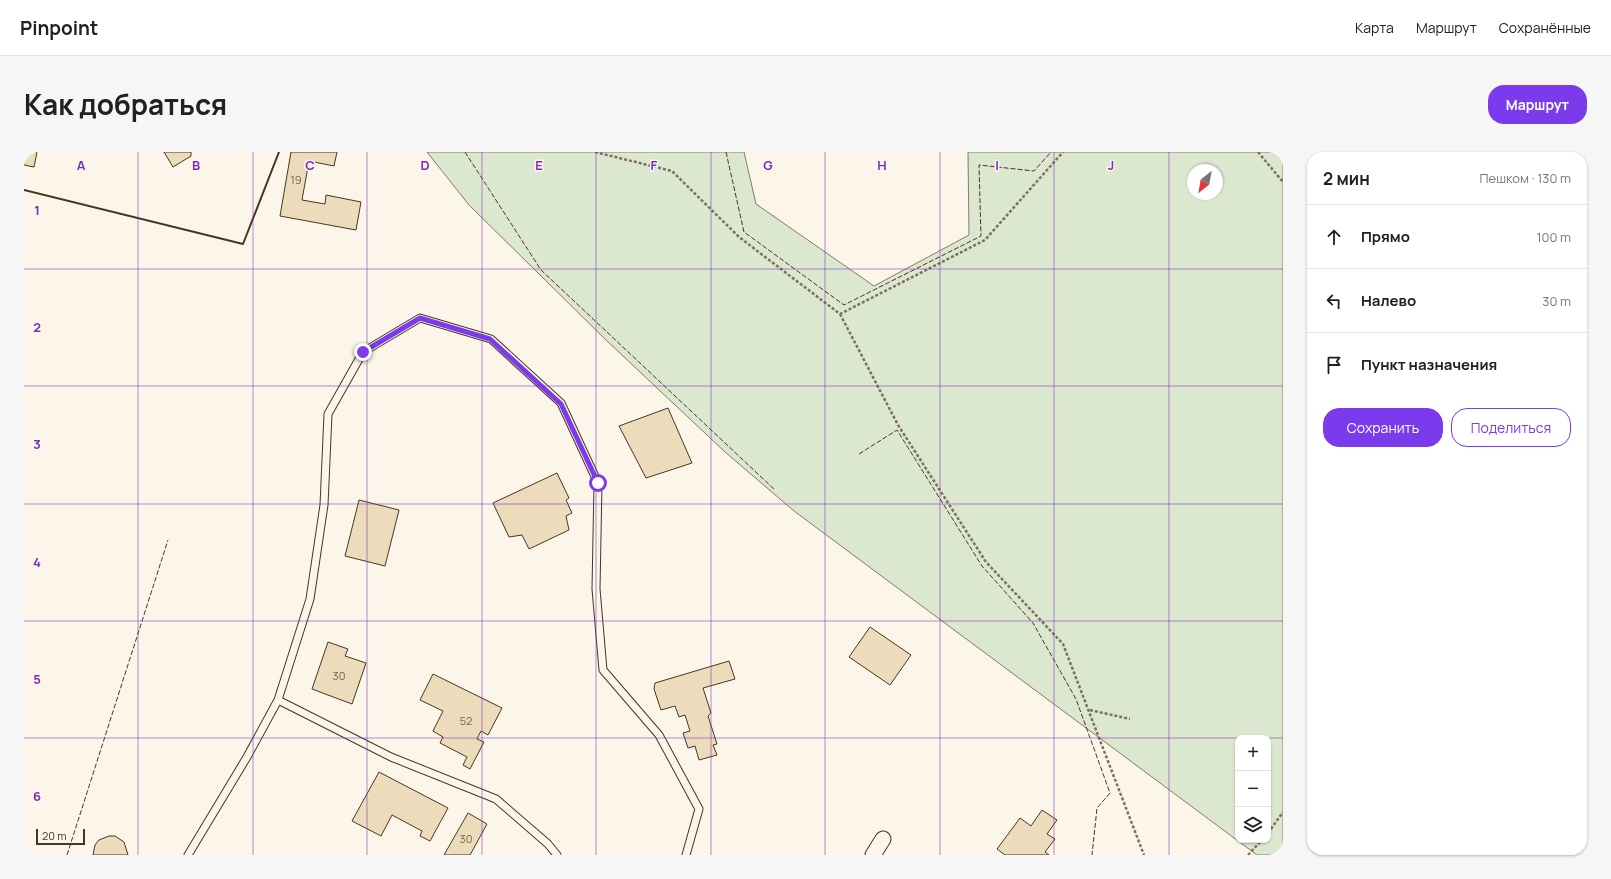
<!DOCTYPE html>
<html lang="ru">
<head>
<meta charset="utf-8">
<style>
  :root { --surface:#fff; --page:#f6f6f6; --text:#202124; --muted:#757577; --line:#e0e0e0; --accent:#7c3aed }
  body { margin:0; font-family:Manrope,sans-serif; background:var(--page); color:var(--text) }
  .controls { position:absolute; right:12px; bottom:12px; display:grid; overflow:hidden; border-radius:8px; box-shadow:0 1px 3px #0004 }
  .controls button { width:36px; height:36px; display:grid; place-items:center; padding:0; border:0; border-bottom:1px solid var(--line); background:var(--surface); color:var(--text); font:20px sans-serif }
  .compass { position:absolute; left:1163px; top:12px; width:36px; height:36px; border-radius:50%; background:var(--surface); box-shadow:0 1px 3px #0004; rotate:211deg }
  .scale { position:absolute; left:12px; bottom:10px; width:49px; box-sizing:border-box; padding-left:4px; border:2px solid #4a3520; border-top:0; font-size:11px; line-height:14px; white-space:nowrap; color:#4a3520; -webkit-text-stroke:3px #fbf6e9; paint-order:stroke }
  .stop { position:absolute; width:12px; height:12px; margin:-9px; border:3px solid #7c3aed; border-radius:50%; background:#fff }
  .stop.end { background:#7c3aed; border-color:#fff; box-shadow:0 1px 4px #0008 }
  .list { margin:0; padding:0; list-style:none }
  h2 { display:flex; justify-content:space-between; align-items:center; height:52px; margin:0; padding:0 16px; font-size:17px }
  h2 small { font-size:13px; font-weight:400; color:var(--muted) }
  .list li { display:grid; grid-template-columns:26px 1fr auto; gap:12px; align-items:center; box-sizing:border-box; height:64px; padding:0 16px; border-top:1px solid var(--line) }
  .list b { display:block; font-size:15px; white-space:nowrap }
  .list em { font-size:13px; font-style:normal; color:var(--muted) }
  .actions { display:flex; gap:8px; padding:12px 16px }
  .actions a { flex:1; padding:9px 0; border:1px solid var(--accent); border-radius:16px; text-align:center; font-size:14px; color:var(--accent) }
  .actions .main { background:var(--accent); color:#fff }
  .icon { flex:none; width:22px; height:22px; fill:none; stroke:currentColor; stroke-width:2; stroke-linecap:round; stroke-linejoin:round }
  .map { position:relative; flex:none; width:1259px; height:703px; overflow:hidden; border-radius:16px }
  header { display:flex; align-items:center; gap:24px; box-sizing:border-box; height:56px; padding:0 20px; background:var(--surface); border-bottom:1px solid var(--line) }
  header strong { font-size:19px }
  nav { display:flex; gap:22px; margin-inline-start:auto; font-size:14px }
  .intro { display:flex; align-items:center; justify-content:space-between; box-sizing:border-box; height:96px; padding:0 24px }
  h1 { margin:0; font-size:28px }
  .button { padding:10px 18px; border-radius:16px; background:var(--accent); color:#fff; font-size:14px; font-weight:700 }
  main { display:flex; gap:24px; padding:0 24px }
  aside { flex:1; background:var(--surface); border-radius:16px; box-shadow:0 1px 3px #0004 }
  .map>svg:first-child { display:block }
  .green { fill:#dce7d0; stroke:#887966; fill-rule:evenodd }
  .building { fill:#ecdcbc; stroke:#4a3520 }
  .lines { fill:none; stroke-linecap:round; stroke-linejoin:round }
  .lane-casing { stroke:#4a3520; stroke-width:9 }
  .street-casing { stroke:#4a3520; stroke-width:17 }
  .path { stroke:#7f6f5c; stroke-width:2.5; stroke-dasharray:3 2; stroke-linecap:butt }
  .lane { stroke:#fbf6e9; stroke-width:7 }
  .street { stroke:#fbf6e9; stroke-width:15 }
  .fence { stroke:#4a3520; stroke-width:1; stroke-dasharray:5 2; stroke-linecap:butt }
  .wall { stroke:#4a3520; stroke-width:2 }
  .route { stroke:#7c3aed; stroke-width:5 }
  .grid { fill:none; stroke:#7b2cbf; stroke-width:1; stroke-opacity:0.55 }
  .labels { text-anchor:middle; stroke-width:3; stroke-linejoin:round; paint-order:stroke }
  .number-label { font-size:11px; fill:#725f47 }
  .grid-label { font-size:13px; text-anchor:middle; font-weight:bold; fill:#7b2cbf; stroke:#fbf6e9; stroke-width:3; stroke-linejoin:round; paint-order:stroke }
</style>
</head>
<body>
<header>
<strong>Pinpoint</strong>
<nav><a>Карта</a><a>Маршрут</a><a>Сохранённые</a></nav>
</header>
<div class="intro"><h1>Как добраться</h1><a class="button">Маршрут</a></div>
<main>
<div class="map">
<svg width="1259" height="703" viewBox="0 0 1259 703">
  <rect width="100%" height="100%" fill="#fbf6e9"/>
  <path class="green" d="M403 0H720L732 52 850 134 945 83 944 0H1259V703H1233L770 359 701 300 582 188 445 53ZM1169 18H1193V42H1169ZM1214 586H1244V688H1214Z"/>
  <path class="building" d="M0 0H13L10 15 0 13Z
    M140 0H167V4L149 15Z
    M267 0H313L310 14 285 9 278 48 301 52 302 43 337 50 332 78 256 64Z
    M644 256 668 311 622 326 595 274Z
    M533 321 545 346 542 348 548 361 542 364 545 378 505 397 498 383 485 385 469 351Z
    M335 348 375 358 361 414 321 404Z
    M846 475 887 503 866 533 825 505Z
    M304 490 324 497 321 504 342 511 328 552 288 537Z
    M705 509 711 527 679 536 687 561 684 564 693 592 689 593 693 603 675 608 671 594 664 596 659 581 666 579 661 563 655 565 651 554 637 558 630 537 631 531Z
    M409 522 478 556 464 583 457 579 453 587 460 590 446 617 439 613 443 605 416 591 419 585 409 579 419 559 396 548Z
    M355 620 424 656 406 689 396 684 398 679 368 663 357 684 328 669Z
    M1018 658 1033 668 1023 682 1031 687 1021 700 1025 703H981L973 697 996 666 1007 674Z
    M444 661 463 672 446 703H420Z
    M85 684H91L100 690 104 703H69L71 693 75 688Z"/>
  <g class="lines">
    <g class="lane-casing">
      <path id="lane" d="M254 548 367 605 472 647 524 692 533 703
        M164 703 223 605 254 548 286 447 300 353 304 262 339 200 396 166 467 187 537 251 574 331 572 437 579 518 635 583 675 657 662 703"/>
    </g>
    <g class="street-casing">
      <path id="street" d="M849 703 859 687"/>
    </g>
    <path class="path" d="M571 0 648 19 715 85 816 162 961 88 1039 0
      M1234 0 1259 30
      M816 162 874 273 962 410 1039 492 1120 703
      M1066 558 1106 567
      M1244 681 1259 660
      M1224 703 1238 688"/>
    <use href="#lane" class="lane"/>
    <use href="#street" class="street"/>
    <path class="fence" d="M441 0 517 118 751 338
      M702 0 720 80 820 153 957 84 955 13 1010 19 1027 0
      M835 302 873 278 958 414 1009 471 1052 547 1086 641 1073 656 1068 703
      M43 703 144 388"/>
    <path class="wall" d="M0 38 219 92 255 0"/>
  </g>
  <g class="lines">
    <path class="route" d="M339 200 396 166 466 187 537 252 574 331"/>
  </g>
  <path class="grid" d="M114 0V703M229 0V703M343 0V703M458 0V703M572 0V703M687 0V703M801 0V703M916 0V703M1030 0V703M1145 0V703M0 117H1259M0 234H1259M0 352H1259M0 469H1259M0 586H1259"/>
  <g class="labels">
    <g class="number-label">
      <text x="272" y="32">19</text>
      <text x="315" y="528">30</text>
      <text x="442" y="573">52</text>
      <text x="442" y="691">30</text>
    </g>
  </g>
  <g class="grid-label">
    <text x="57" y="18">A</text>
    <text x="172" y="18">B</text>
    <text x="286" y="18">C</text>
    <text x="401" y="18">D</text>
    <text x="515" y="18">E</text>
    <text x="630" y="18">F</text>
    <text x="744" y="18">G</text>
    <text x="858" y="18">H</text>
    <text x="973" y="18">I</text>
    <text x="1087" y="18">J</text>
    <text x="13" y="63">1</text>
    <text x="13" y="180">2</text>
    <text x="13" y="297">3</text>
    <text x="13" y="415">4</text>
    <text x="13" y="532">5</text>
    <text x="13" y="649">6</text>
  </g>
</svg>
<div class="controls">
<button>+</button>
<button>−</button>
<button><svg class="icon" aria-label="layers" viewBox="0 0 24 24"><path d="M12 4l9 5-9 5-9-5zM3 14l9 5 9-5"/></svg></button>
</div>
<svg class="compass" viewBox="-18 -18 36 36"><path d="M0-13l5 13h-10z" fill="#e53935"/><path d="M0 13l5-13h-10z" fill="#757577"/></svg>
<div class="scale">20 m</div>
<div class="stop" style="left:574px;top:331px"></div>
<div class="stop end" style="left:339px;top:200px"></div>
</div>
<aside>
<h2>2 мин<small>Пешком · 130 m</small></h2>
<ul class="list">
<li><svg class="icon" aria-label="ahead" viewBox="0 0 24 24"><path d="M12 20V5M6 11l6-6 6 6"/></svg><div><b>Прямо</b></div><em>100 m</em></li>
<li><svg class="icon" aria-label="left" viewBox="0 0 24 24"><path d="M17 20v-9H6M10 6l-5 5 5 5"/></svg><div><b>Налево</b></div><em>30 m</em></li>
<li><svg class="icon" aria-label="arrive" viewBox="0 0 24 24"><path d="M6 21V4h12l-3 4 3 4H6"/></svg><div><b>Пункт назначения</b></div></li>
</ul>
<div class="actions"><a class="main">Сохранить</a><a>Поделиться</a></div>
</aside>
</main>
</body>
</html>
